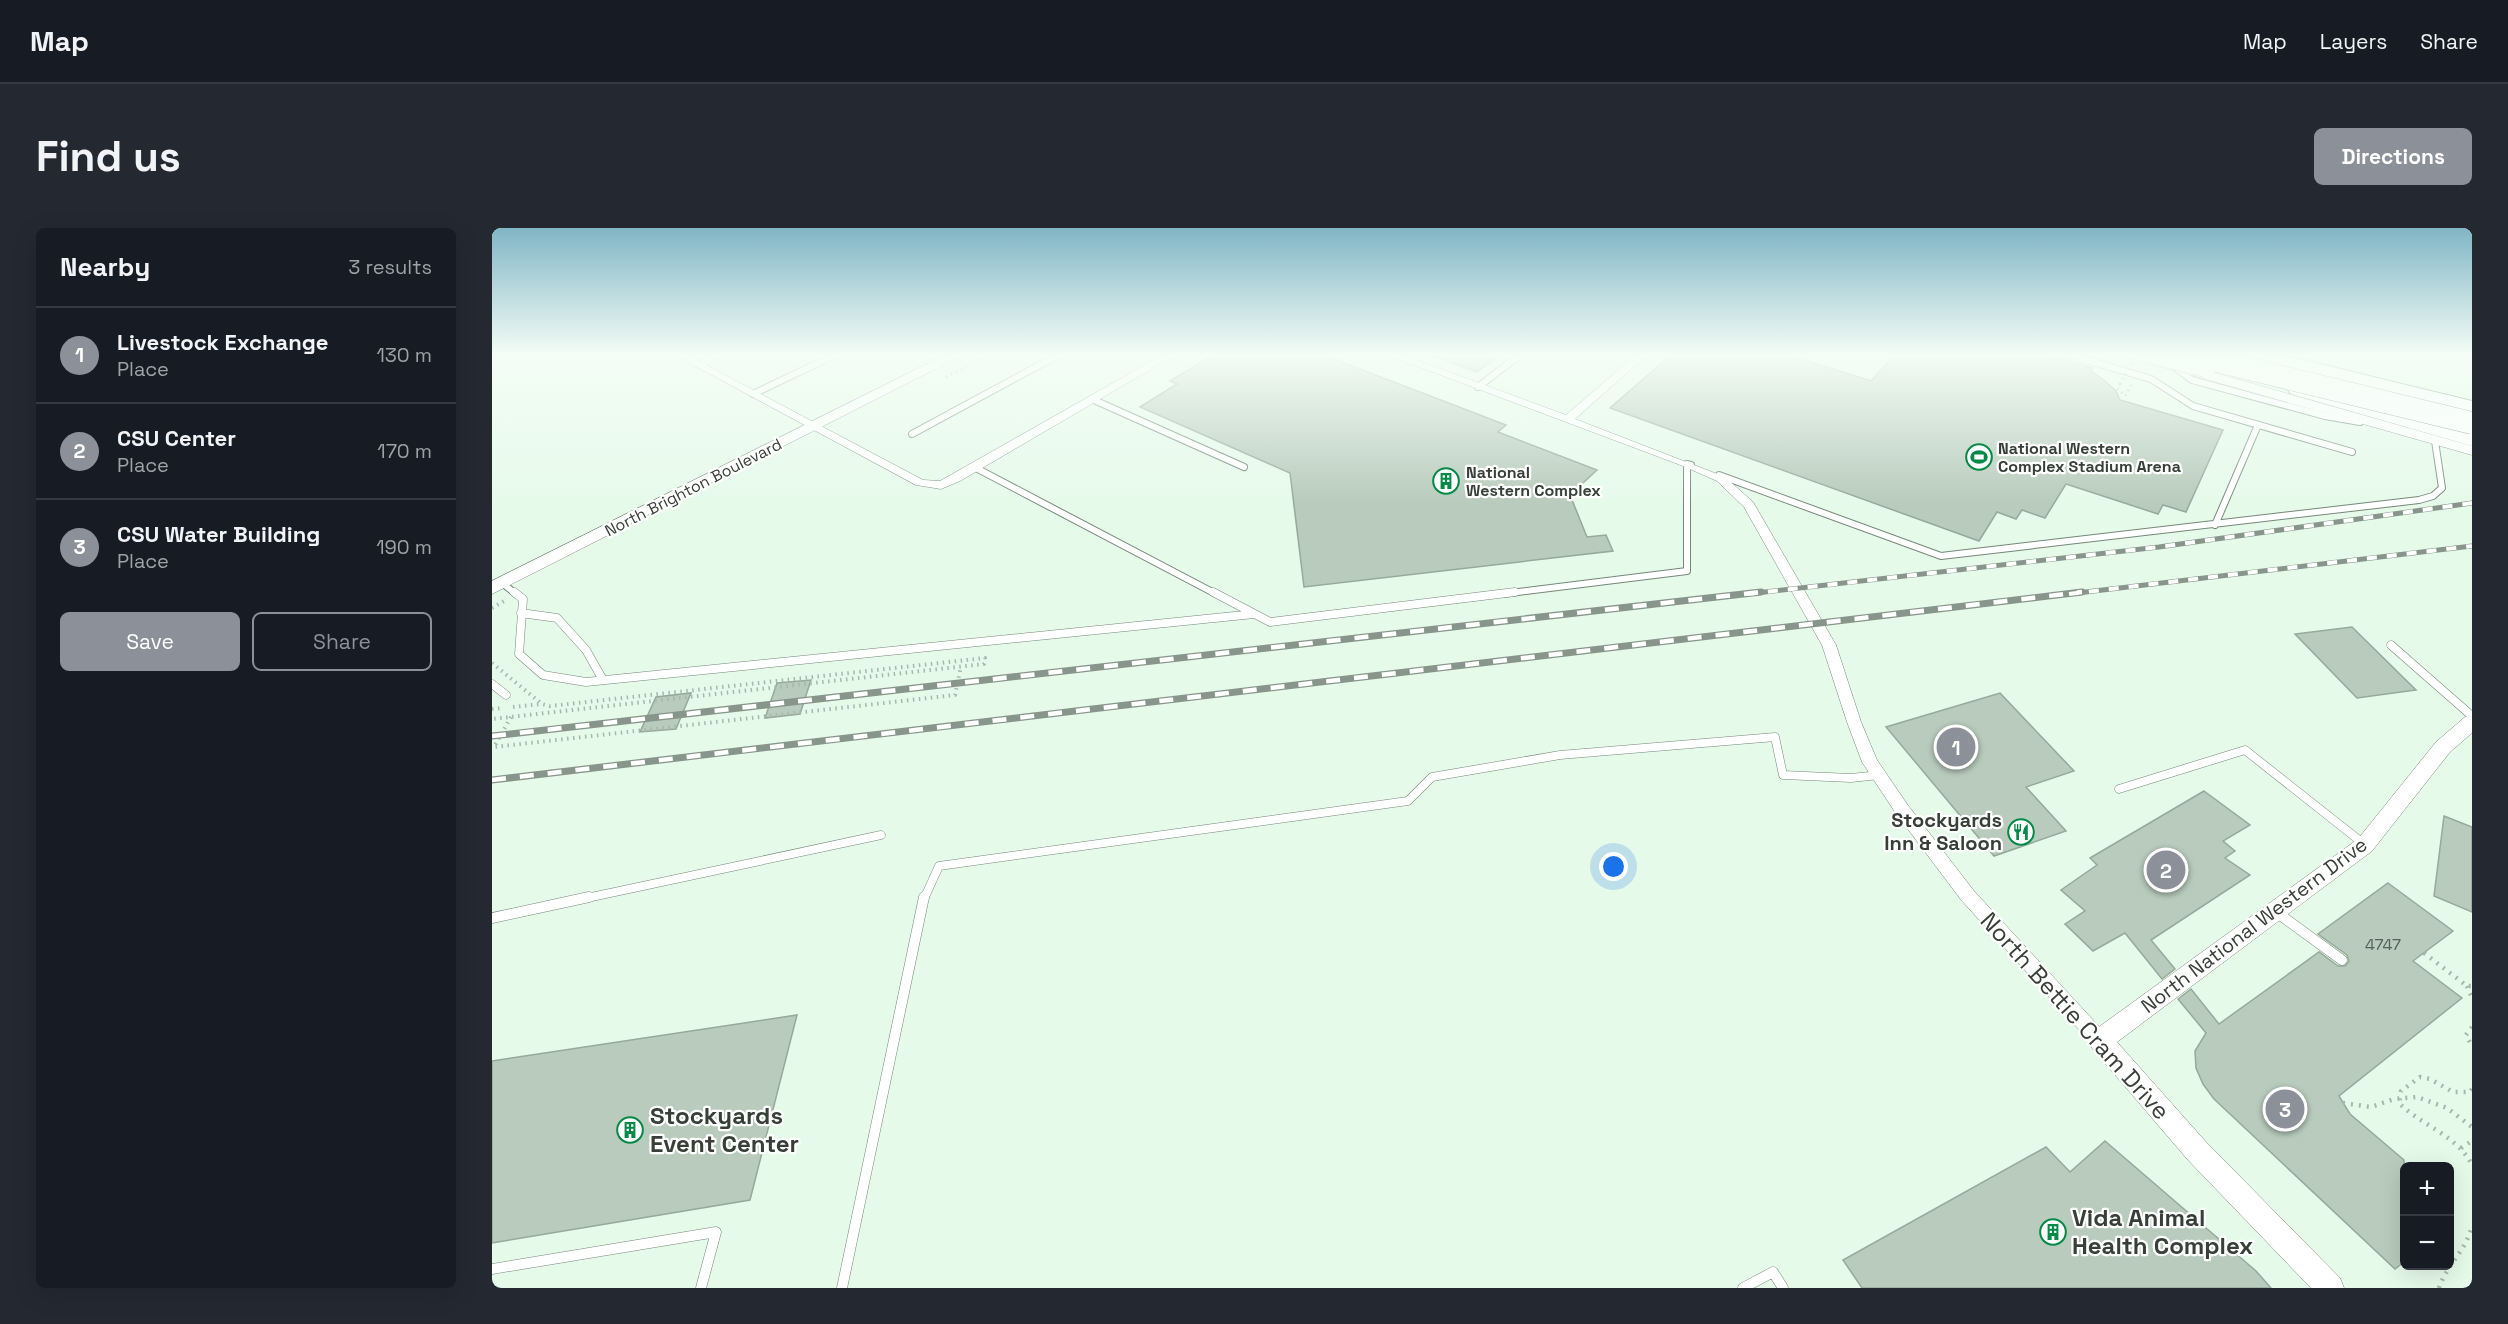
<!DOCTYPE html>
<html lang="en">
<head>
<meta charset="utf-8">
<style>
  :root { --surface:#171b24; --page:#242831; --text:#f1f3f6; --muted:#9ea1a6; --line:#363941; --accent:#8c9099 }
  body { margin:0; font-family:"Space Grotesk",sans-serif; background:var(--page); color:var(--text) }
  .controls { position:absolute; right:18px; bottom:18px; display:grid; overflow:hidden; border-radius:9px; box-shadow:0 6px 24px #0002 }
  .controls button { width:54px; height:54px; display:grid; place-items:center; padding:0; border:0; border-bottom:2px solid var(--line); background:var(--surface); color:var(--text); font:30px sans-serif }
  .you { position:absolute; left:1122px; top:639px; width:21px; height:21px; margin:-15px; border:4px solid #fff; border-radius:50%; background:#1a73e8; box-shadow:0 0 0 9px #1a73e833 }
  .badge { display:grid; place-items:center; width:39px; height:39px; border-radius:50%; background:var(--accent); color:#fff; font-size:20px; font-weight:700 }
  .pin { position:absolute; translate:-50% -50%; border:3px solid #fff; box-shadow:0 2px 6px #0006 }
  .list { margin:0; padding:0; list-style:none }
  h2 { display:flex; justify-content:space-between; align-items:center; height:78px; margin:0; padding:0 24px; font-size:26px }
  h2 small { font-size:20px; font-weight:400; color:var(--muted) }
  .list li { display:grid; grid-template-columns:39px 1fr auto; gap:18px; align-items:center; box-sizing:border-box; height:96px; padding:0 24px; border-top:2px solid var(--line) }
  .list b { display:block; font-size:22px; white-space:nowrap }
  .list p { margin:0; font-size:20px; white-space:nowrap; color:var(--muted) }
  .list em { font-size:20px; font-style:normal; color:var(--muted) }
  .actions { display:flex; gap:12px; padding:18px 24px }
  .actions a { flex:1; padding:14px 0; border:2px solid var(--accent); border-radius:9px; text-align:center; font-size:21px; color:var(--accent) }
  .actions .main { background:var(--accent); color:#fff }
  .map { position:relative; flex:none; width:1980px; height:1060px; overflow:hidden; border-radius:9px }
  header { display:flex; align-items:center; gap:36px; box-sizing:border-box; height:84px; padding:0 30px; background:var(--surface); border-bottom:2px solid var(--line) }
  header strong { font-size:28px }
  nav { display:flex; gap:33px; margin-inline-start:auto; font-size:21px }
  .intro { display:flex; align-items:center; justify-content:space-between; box-sizing:border-box; height:144px; padding:0 36px }
  h1 { margin:0; font-size:42px }
  .button { padding:15px 27px; border-radius:9px; background:var(--accent); color:#fff; font-size:21px; font-weight:700 }
  main { display:flex; gap:36px; padding:0 36px }
  aside { flex:1; background:var(--surface); border-radius:9px; box-shadow:0 6px 24px #0002 }
  .map>svg:first-child { display:block }
  .building { fill:#b8cbbc; stroke:#96a99a; stroke-width:1.5 }
  .lines { fill:none; stroke-linecap:round; stroke-linejoin:round }
  .service-far2-casing { stroke:#758779; stroke-width:8 }
  .service-far1-casing { stroke:#758779; stroke-width:9 }
  .service-casing { stroke:#758779; stroke-width:11 }
  .minor-casing { stroke:#758779; stroke-width:1 }
  .tertiary-casing { stroke:#758779; stroke-width:1 }
  .secondary-casing { stroke:#758779; stroke-width:1 }
  .motorway-casing { stroke:#758779; stroke-width:2 }
  .path-far2 { stroke:#a8b8ab; stroke-width:3; stroke-dasharray:1.5 4; stroke-linecap:butt }
  .path-far1 { stroke:#a8b8ab; stroke-width:4; stroke-dasharray:1.5 4.5; stroke-linecap:butt }
  .path { stroke:#a8b8ab; stroke-width:4.5; stroke-dasharray:2 6; stroke-linecap:butt }
  .service-far2 { stroke:#fff; stroke-width:6 }
  .service-far1 { stroke:#fff; stroke-width:8 }
  .service { stroke:#fff; stroke-width:10 }
  .minor { fill:#fff; fill-rule:evenodd }
  .tertiary { fill:#fff; fill-rule:evenodd }
  .secondary { fill:#fff; fill-rule:evenodd }
  .motorway { fill:#fff; fill-rule:evenodd }
  .rail-far1-casing { stroke:#88958a; stroke-width:5 }
  .rail-casing { stroke:#88958a; stroke-width:7 }
  .rail-far1 { stroke:#fff; stroke-width:4; stroke-dasharray:10; stroke-linecap:butt }
  .rail { stroke:#fff; stroke-width:4.5; stroke-dasharray:14; stroke-linecap:butt }
  .motorway-bridge-casing { stroke:#758779; stroke-width:23; stroke-linecap:butt }
  .path-bridge { stroke:#a8b8ab; stroke-width:3; stroke-dasharray:1.5 4; stroke-linecap:butt }
  .motorway-bridge { stroke:#fff; stroke-width:22 }
  .labels { text-anchor:middle; stroke-width:4.5; stroke-linejoin:round; paint-order:stroke }
  .far-poi-label { font-size:16px; font-weight:bold; fill:#373f38; stroke:#fff; text-anchor:start }
  .far-street-label { font-size:16px; fill:#373f38; stroke:#fff }
  .number-label { font-size:16px; fill:#576259 }
  .poi-label { font-size:20px; font-weight:bold; fill:#373f38; stroke:#fff; text-anchor:end }
  .street-label { font-size:20px; fill:#373f38; stroke:#fff }
  .near-street-label { font-size:24px; fill:#373f38; stroke:#fff }
  .near-poi-label { font-size:24px; font-weight:bold; fill:#373f38; stroke:#fff; text-anchor:start }
</style>
</head>
<body>
<header>
<strong>Map</strong>
<nav><a>Map</a><a>Layers</a><a>Share</a></nav>
</header>
<div class="intro"><h1>Find us</h1><a class="button">Directions</a></div>
<main>
<aside>
<h2>Nearby<small>3 results</small></h2>
<ul class="list">
<li><span class="badge">1</span><div><b>Livestock Exchange</b><p>Place</p></div><em>130 m</em></li>
<li><span class="badge">2</span><div><b>CSU Center</b><p>Place</p></div><em>170 m</em></li>
<li><span class="badge">3</span><div><b>CSU Water Building</b><p>Place</p></div><em>190 m</em></li>
</ul>
<div class="actions"><a class="main">Save</a><a>Share</a></div>
</aside>
<div class="map">
<svg width="1980" height="1060" viewBox="0 0 1980 1060">
  <rect width="100%" height="100%" fill="#e6faea"/>
  <path class="building" d="M723 126H829L1014 197 1006 204 1105 242 1078 267 1095 309 1114 307 1121 323 812 359 798 245 648 179 685 156 678 153Z
    M941 126H1010L985 144 941 128Z
    M1180 126H1294L1379 153 1403 126H1553L1600 140 1599 143 1613 153 1624 163 1628 172 1731 202 1694 284 1671 277 1666 286 1574 256 1553 290 1530 282 1524 291 1505 284 1487 313 1118 180Z
    M1860 399 1924 462 1865 470 1803 406Z
    M319 452 308 486 273 490 285 455Z
    M199 465 184 501 148 504 164 469Z
    M1508 465 1582 543 1534 559 1574 603 1502 628 1394 499Z
    M1712 563 1758 597 1731 613 1743 623 1733 630 1758 647 1659 712 1683 741 1670 751 1633 705 1601 723 1573 696 1593 683 1569 662 1605 637 1598 630Z
    M1952 588 1980 599V684L1942 668Z
    M1896 655 1961 703 1921 733 1970 770 1847 868 1858 886 1912 932V1034L1903 1041 1722 871 1711 856 1704 840 1703 823 1714 805 1686 771 1699 761 1727 796 1827 724 1846 738H1853L1857 733 1855 727 1826 706Z
    M305 787 258 972 0 1015V833Z
    M1613 913 1764 1043 1779 1060H1370L1351 1032 1554 919 1578 944Z"/>
  <g class="lines">
    <g class="service-far2-casing">
      <path id="service-far2" d="M1574 126 1659 151 1701 178 1860 224
        M1683 139 1700 152 1833 188 1868 194
        M986 159 1029 126
        M261 166 345 126
        M602 172 752 239
        M420 206 568 126
        M484 240 724 366
        M1227 247 1449 328 1927 272 1941 268 1950 260 1943 213
        M1723 297 1766 197
        M10 355 24 366
        M1010 366 1195 343V236L1199 237"/>
    </g>
    <g class="service-far1-casing">
      <path id="service-far1" d="M22 364 31 371 27 426 51 447 94 454 762 386
        M721 364 778 394 1023 364
        M29 385 65 390 94 422 111 452
        M1899 417 1980 488
        M0 456 14 467
        M1627 561 1753 522 1872 616
        M90 671 389 607
        M432 671 447 638 916 573 940 549 1068 527 1283 509 1291 547 1359 550 1387 547"/>
    </g>
    <g class="service-casing">
      <path id="service" d="M1784 684 1850 732
        M0 690 97 669
        M0 1041 224 1004 209 1060
        M350 1060 432 669
        M1251 1060 1281 1044 1291 1060"/>
    </g>
    <g class="minor-casing">
      <path id="minor" d="M0 126H9L0 131Z
        M181 126H194L207 133 221 126H234L214 137 431 252 448 253 672 126H685L468 253 449 261 424 257Z
        M893 126H908L1074 187 1145 126H1156L1083 191 1233 249 1261 274 1344 417 1369 494 1385 532 1415 576 1482 663 1614 806 1617 812 1614 818 1608 820 1602 818 1470 673 1403 584 1370 534 1355 494 1330 417 1252 279 1225 253 1191 238Z"/>
    </g>
    <g class="tertiary-casing">
      <path id="tertiary" d="M1634 126H1656L1980 218V227L1636 129Z
        M1980 487V505L1958 524 1880 623 1625 814 1714 914 1848 1050 1852 1060H1819L1696 932 1600 820 1596 812 1600 804 1866 611 1944 514 1973 489Z"/>
    </g>
    <g class="secondary-casing">
      <path id="secondary" d="M455 126H473L0 366V353Z"/>
    </g>
    <g class="motorway-casing">
      <path id="motorway" d="M1752 126H1787L1980 173V185L1755 130Z
        M1806 156 1980 205V218L1799 166 1796 162 1799 158Z"/>
    </g>
    <path class="path-far2" d="M454 149 498 126
      M1628 156 1625 160 1633 168 1640 156"/>
    <path class="path-far1" d="M0 380 14 372
      M0 435 50 476 58 478 493 430 492 436 0 491
      M21 479 49 476
      M0 481 10 480
      M19 489 2 519 463 467 469 438"/>
    <path class="path" d="M1932 725 1975 758H1980
      M1975 758 1980 770
      M1980 799 1974 807 1980 818
      M1980 861 1978 864H1961L1938 851 1928 849 1909 863 1907 875C1930 898 1965 907 1980 937
      M1851 875 1879 879 1902 871 1925 869 1955 880 1980 899
      M1969 920 1980 913
      M1947 1060C1955 1036 1975 1022 1980 997"/>
    <use href="#service-far2" class="service-far2"/>
    <use href="#service-far1" class="service-far1"/>
    <use href="#service" class="service"/>
    <use href="#minor" class="minor"/>
    <use href="#tertiary" class="tertiary"/>
    <use href="#secondary" class="secondary"/>
    <use href="#motorway" class="motorway"/>
    <g class="rail-far1-casing">
      <path id="rail-far1" d="M1256 366 1667 319 1980 275
        M1577 366 1980 318"/>
    </g>
    <g class="rail-casing">
      <path id="rail" d="M0 508 1269 364
        M0 552 1590 364"/>
    </g>
    <use href="#rail-far1" class="rail-far1"/>
    <use href="#rail" class="rail"/>
    <g class="motorway-bridge-casing">
      <path id="motorway-bridge" d="M1665 126 1713 138
        M1696 126 1980 195"/>
    </g>
    <path class="path-bridge" d="M1628 156 1644 128"/>
    <use href="#motorway-bridge" class="motorway-bridge"/>
  </g>
  <linearGradient id="sky" x2="0" y2="1"><stop stop-color="#81b6c6"/><stop offset="0.46" stop-color="#f4fdf6"/><stop offset="1" stop-color="#f4fdf6" stop-opacity="0"/></linearGradient>
  <rect width="1980" height="275" fill="url(#sky)"/>
  <defs>
    <g id="stadium-ring" transform="scale(1.35)"><circle r="9.5" fill="#fff" stroke="#048946" stroke-width="1.5"/><path d="M0-5a6.5 5 0 1 0 0 10a6.5 5 0 1 0 0-10ZM-3.5-1.8h7v3.6h-7Z" fill="#048946"/></g>
    <g id="building-ring" transform="scale(1.35)"><circle r="9.5" fill="#fff" stroke="#048946" stroke-width="1.5"/><path d="M-4-6H4V6H1V3H-1V6H-4ZM-2.5-4.3h1.7v1.8h-1.7ZM.8-4.3h1.7v1.8H.8ZM-2.5-1h1.7V.8h-1.7ZM.8-1h1.7V.8H.8Z" fill="#048946"/></g>
    <g id="restaurant-ring" transform="scale(1.35)"><circle r="9.5" fill="#fff" stroke="#048946" stroke-width="1.5"/><path d="M-5-6h1v4h1v-4h1v4h1v-4h1v5L-1.5 .5V6h-2V.5L-5-1ZM5-6V6H3V1.5H1.5Q1.5-4 5-6Z" fill="#048946"/></g>
  </defs>
  <g fill-rule="evenodd">
    <use href="#stadium-ring" x="1487" y="229"/>
    <use href="#building-ring" x="954" y="253"/>
    <use href="#restaurant-ring" x="1529" y="604"/>
    <use href="#building-ring" x="138" y="902"/>
    <use href="#building-ring" x="1561" y="1004"/>
  </g>
  <g class="labels">
    <g class="far-poi-label">
      <text x="1506" y="226">National Western<tspan x="1506" dy="18">Complex Stadium Arena</tspan></text>
      <text x="974" y="250">National<tspan x="974" dy="18">Western Complex</tspan></text>
    </g>
    <g class="far-street-label">
      <text transform="translate(201 259) rotate(-27)" y="6">North Brighton Boulevard</text>
    </g>
    <g class="number-label">
      <text x="1891" y="722">4747</text>
    </g>
    <g class="poi-label">
      <text x="1510" y="599">Stockyards<tspan x="1510" dy="23">Inn &amp; Saloon</tspan></text>
    </g>
    <g class="street-label">
      <text transform="translate(1762 697) rotate(-37)" y="7">North National Western Drive</text>
    </g>
    <g class="near-street-label">
      <text transform="translate(1583 788) rotate(48)" y="8">North Bettie Cram Drive</text>
    </g>
    <g class="near-poi-label">
      <text x="158" y="896">Stockyards<tspan x="158" dy="28">Event Center</tspan></text>
      <text x="1580" y="998">Vida Animal<tspan x="1580" dy="28">Health Complex</tspan></text>
    </g>
  </g>
</svg>
<div class="controls">
<button>+</button>
<button>−</button>
</div>
<div class="you"></div>
<div class="pin badge" style="left:1464px;top:519px">1</div>
<div class="pin badge" style="left:1674px;top:642px">2</div>
<div class="pin badge" style="left:1793px;top:881px">3</div>
</div>
</main>
</body>
</html>
